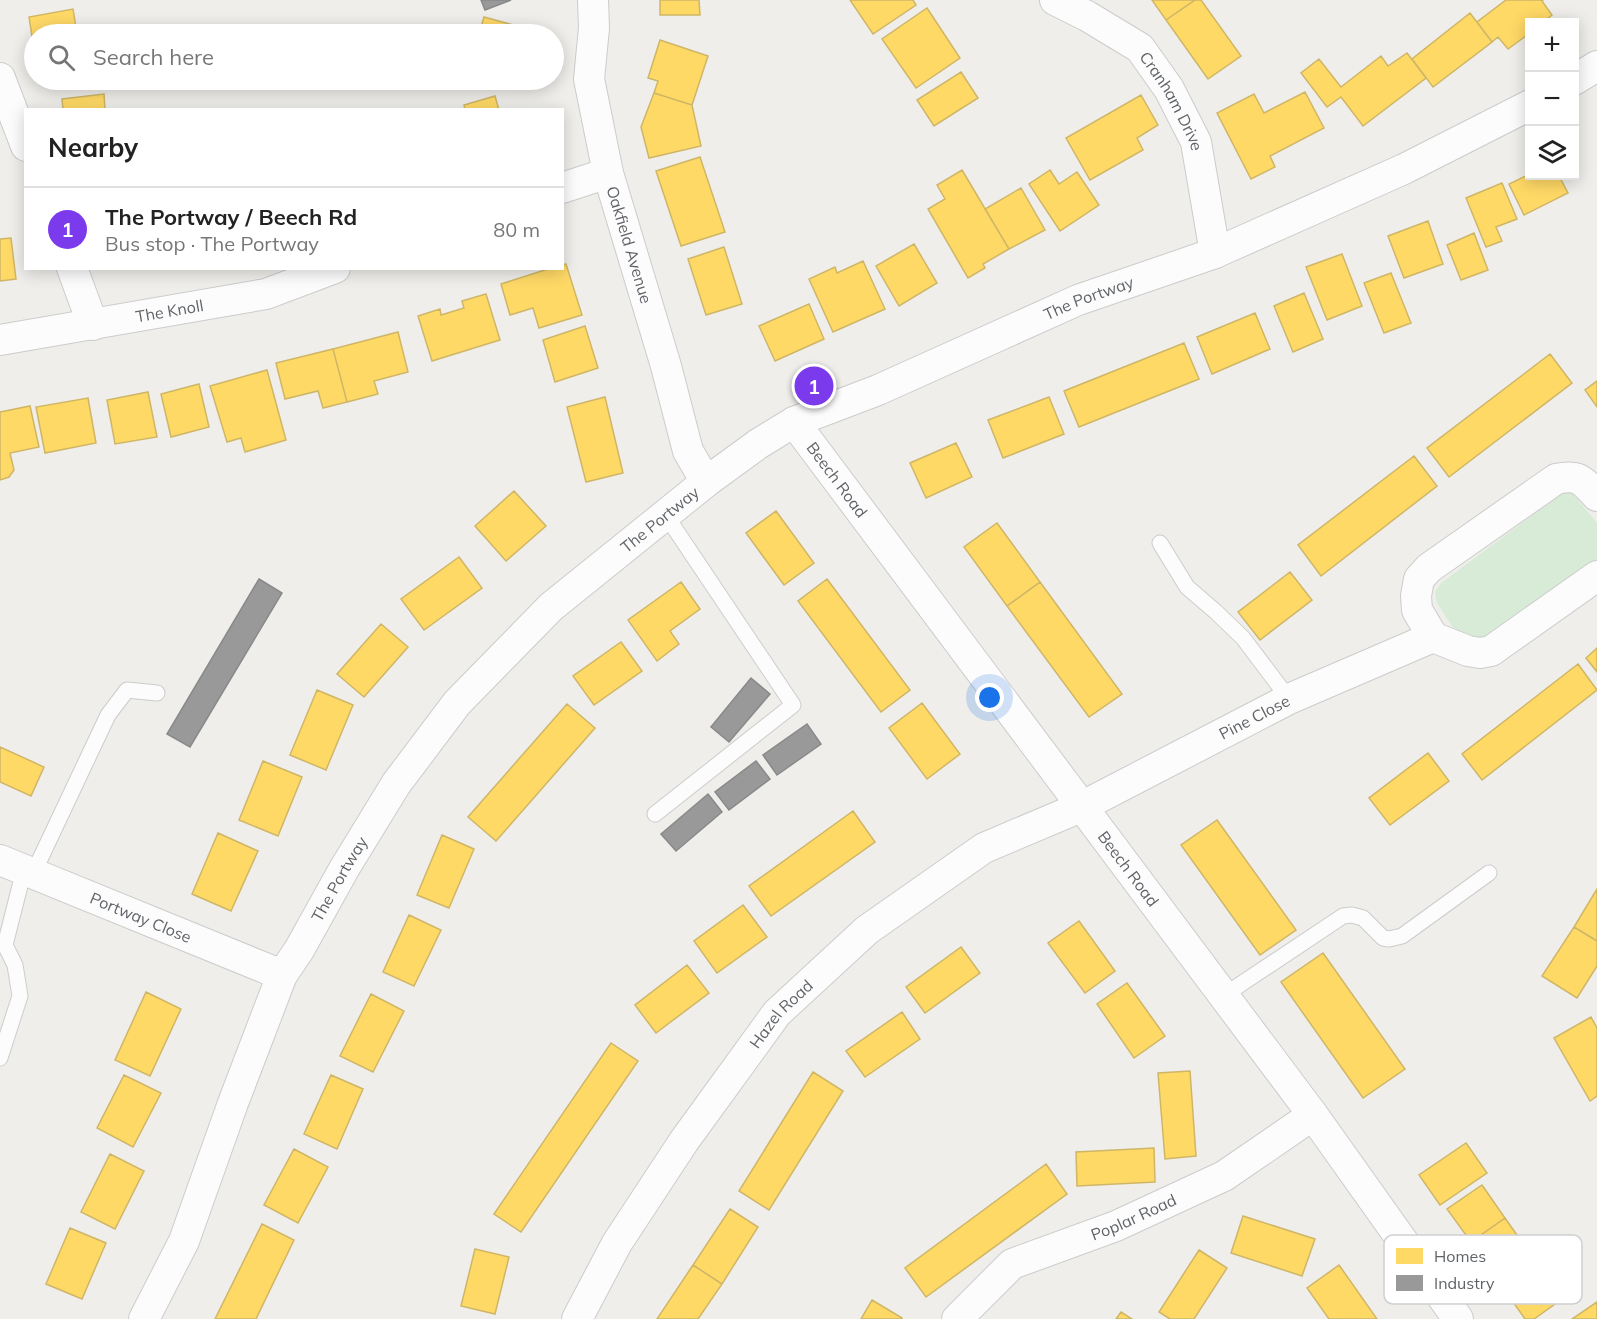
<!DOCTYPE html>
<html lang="en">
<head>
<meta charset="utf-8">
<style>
  :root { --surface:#fff; --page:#f6f6f6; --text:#222; --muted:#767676; --line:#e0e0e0; --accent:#7c3aed }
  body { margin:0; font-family:Mulish,sans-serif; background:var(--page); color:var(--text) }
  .controls { position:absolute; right:18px; top:18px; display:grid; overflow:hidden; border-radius:0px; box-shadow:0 3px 15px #0003 }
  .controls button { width:54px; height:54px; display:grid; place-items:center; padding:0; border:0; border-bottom:2px solid var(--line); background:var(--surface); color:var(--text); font:30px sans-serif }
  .you { position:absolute; left:990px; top:698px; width:21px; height:21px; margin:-15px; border:4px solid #fff; border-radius:50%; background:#1a73e8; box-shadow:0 0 0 9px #1a73e833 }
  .badge { display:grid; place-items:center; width:39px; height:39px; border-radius:50%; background:var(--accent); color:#fff; font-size:20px; font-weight:700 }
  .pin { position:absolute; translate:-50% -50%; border:3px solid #fff; box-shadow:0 2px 6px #0006 }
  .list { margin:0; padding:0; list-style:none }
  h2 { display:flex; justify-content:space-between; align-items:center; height:78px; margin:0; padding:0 24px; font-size:26px }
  h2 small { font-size:20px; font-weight:400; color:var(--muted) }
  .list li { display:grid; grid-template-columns:39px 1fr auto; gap:18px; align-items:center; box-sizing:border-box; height:84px; padding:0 24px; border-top:2px solid var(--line) }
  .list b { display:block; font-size:22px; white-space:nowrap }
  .list p { margin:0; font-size:20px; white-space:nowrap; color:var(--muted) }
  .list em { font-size:20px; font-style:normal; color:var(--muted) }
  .icon { flex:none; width:33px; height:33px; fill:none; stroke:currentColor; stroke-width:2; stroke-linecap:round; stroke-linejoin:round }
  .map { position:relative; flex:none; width:1597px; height:1319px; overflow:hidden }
  .search { position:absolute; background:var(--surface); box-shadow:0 3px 15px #0003; left:24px; top:24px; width:540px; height:66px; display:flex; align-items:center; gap:15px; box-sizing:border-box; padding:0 21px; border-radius:33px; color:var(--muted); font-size:22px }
  .panel { position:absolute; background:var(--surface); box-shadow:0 3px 15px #0003; left:24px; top:108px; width:540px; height:162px; border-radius:0px }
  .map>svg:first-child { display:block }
  .green { fill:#d8ebd6 }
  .homes { fill:#ffd966; stroke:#cfb667; stroke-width:1.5 }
  .industry { fill:#999; stroke:#88898a; stroke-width:1.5 }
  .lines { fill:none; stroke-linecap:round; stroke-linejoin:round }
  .service-casing { stroke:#cbcccc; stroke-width:17 }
  .minor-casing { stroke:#cbcccc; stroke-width:32 }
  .service { stroke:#fdfcfc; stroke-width:15 }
  .minor { stroke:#fdfcfc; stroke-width:30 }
  .labels { text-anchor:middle; stroke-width:6; stroke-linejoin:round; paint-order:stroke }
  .street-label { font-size:16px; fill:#5f6368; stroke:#fff }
  .key { fill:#fff; stroke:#cfd0d2; stroke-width:1.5 }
  .key-label { font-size:16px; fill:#5f6368 }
</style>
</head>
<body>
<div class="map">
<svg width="1597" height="1319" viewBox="0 0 1597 1319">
  <rect width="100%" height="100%" fill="#efeeea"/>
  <path class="green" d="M1564 492 1572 493 1597 523V560L1484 642 1467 639 1452 626 1437 603 1435 592 1441 583Z"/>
  <path class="homes" d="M660 0H699L700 15H660Z
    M850 0H913L916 5 873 34Z
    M1152 0H1195L1166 20Z
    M1195 0H1201L1241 56 1208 79 1166 20Z
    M1506 0H1543L1542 1 1552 15 1543 22H1530V33L1508 49 1498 37 1492 42 1477 22Z
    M927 8 960 58 916 88 882 39Z
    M73 9 77 34H34V49L29 17Z
    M1470 13 1492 42 1433 87 1412 59Z
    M484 17 524 28 522 34H479Z
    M660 40 708 56 692 105 654 93 658 81 648 78Z
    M1407 53 1426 78 1363 126 1341 97 1327 107 1301 73 1319 59 1341 87 1381 56 1388 66Z
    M961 72 978 98 934 126 917 100Z
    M1305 92 1324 128 1270 156 1275 167 1251 179 1217 113 1254 94 1264 113Z
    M654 93 692 105 701 146 649 158 641 127Z
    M104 94 105 110H63L62 99Z
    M1141 95 1158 125 1137 138 1143 150 1090 180 1066 138Z
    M495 96 499 110H465L464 105Z
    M700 157 725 232 681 246 656 171Z
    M962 170 1009 249 983 264 985 268 968 278 928 209 945 199 937 185Z
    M1050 170 1059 184 1077 172 1099 205 1060 231 1029 184Z
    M1530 174 1559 176 1568 193 1524 215 1509 184Z
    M1502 183 1517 219 1496 227 1502 241 1486 247 1466 198Z
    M1021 188 1045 230 1009 249 985 209Z
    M1428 221 1443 264 1404 278 1388 236Z
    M1474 233 1488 270 1461 280 1447 245Z
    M11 238 16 279 0 281V239Z
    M914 244 937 283 899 306 876 266Z
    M724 247 742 304 706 315 688 259Z
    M1342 254 1362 306 1327 320 1306 267Z
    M863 261 885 309 833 332 809 279 835 267 837 273Z
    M566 264 582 315 539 328 533 308 510 315 501 284 551 268H562V265Z
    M1391 273 1411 323 1384 333 1364 283Z
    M1304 293 1323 339 1293 352 1274 306Z
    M486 294 500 340 432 361 418 316 440 309 441 315 464 308 462 301Z
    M809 304 824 339 775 361 759 326Z
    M1255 313 1270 349 1212 374 1197 337Z
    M585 326 598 368 555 382 543 340Z
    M398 332 408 372 374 381 378 394 347 402 333 349Z
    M1184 343 1199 379 1079 427 1064 391Z
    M333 349 347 402 323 408 318 391 285 399 276 363Z
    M1550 354 1572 383 1449 477 1427 448Z
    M267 370 286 440 245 452 241 438 227 442 210 386Z
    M1597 381V407L1585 390Z
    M199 384 209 427 171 437 161 394Z
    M148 392 157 437 115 444 107 400Z
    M605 397 623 473 586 482 567 407Z
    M1049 397 1064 434 1003 458 988 420Z
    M88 398 96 443 45 453 36 407Z
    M30 406 39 447 10 453 14 470 9 477 0 480V412Z
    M956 443 972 477 926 498 910 463Z
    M1414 456 1437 486 1321 576 1298 545Z
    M514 491 546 526 506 561 475 526Z
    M776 511 814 563 784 585 746 533Z
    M997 523 1040 582 1007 606 964 547Z
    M459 557 482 588 424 630 401 599Z
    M1290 572 1312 600 1260 640 1238 612Z
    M827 579 910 690 881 712 798 601Z
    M681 582 700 609 670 631 679 644 657 661 628 620Z
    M1040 582 1122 694 1089 717 1007 606Z
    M381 624 408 647 364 697 337 674Z
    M621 642 642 671 594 705 573 676Z
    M1597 648V672L1586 658Z
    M1578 664 1597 690 1482 780 1462 754Z
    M317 690 353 705 326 770 290 755Z
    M922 703 960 754 927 779 889 728Z
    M567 704 595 728 496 841 468 817Z
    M0 747 44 767 31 796 0 782Z
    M1428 753 1449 781 1390 825 1369 798Z
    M263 761 302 777 278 836 239 820Z
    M853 811 875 842 771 916 749 886Z
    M1217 820 1296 930 1260 955 1181 845Z
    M218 833 258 851 231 911 192 894Z
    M442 835 474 849 449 908 417 895Z
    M1597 889V941L1574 927Z
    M743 905 767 937 717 973 694 941Z
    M409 915 441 930 414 986 383 972Z
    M1079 921 1115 971 1085 993 1048 943Z
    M1574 927 1597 941V966L1577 998 1542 976Z
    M961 947 980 973 925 1013 906 987Z
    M1323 953 1405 1069 1363 1098 1281 982Z
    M687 965 709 993 656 1033 635 1005Z
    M1127 983 1165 1036 1134 1058 1097 1004Z
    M146 992 181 1009 150 1076 115 1060Z
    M371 994 404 1011 373 1072 340 1056Z
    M902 1012 920 1039 865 1077 846 1051Z
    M1591 1017 1597 1028V1096L1590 1101 1554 1038Z
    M611 1043 638 1061 521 1232 494 1214Z
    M1190 1071 1196 1156 1165 1159 1158 1073Z
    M813 1072 843 1091 769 1210 739 1191Z
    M124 1075 161 1093 133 1147 97 1128Z
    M331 1075 363 1089 337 1149 304 1134Z
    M1466 1143 1487 1173 1440 1205 1419 1175Z
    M1154 1148 1155 1182 1077 1186 1076 1152Z
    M294 1149 328 1167 298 1223 264 1205Z
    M110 1154 144 1171 115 1229 81 1212Z
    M1046 1164 1067 1194 926 1297 905 1268Z
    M1482 1185 1505 1218 1471 1242 1447 1209Z
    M730 1209 758 1227 722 1284 693 1265Z
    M1243 1216 1315 1239 1302 1276 1231 1253Z
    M1505 1218 1562 1299 1534 1319H1525L1471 1242Z
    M262 1224 294 1240 256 1319H215Z
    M70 1228 106 1243 82 1299 46 1284Z
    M475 1249 509 1257 495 1314 461 1306Z
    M1199 1250 1227 1268 1194 1319H1170L1159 1312Z
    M693 1265 722 1284 698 1319H657Z
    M1339 1265 1377 1319H1329L1307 1288Z
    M872 1300 902 1318V1319H861Z
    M1597 1302V1319H1572Z
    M1121 1312 1132 1319H1116Z"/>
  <path class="industry" d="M481 0H511L485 10Z
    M259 579 282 593 190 747 167 734Z
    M751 678 770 694 729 742 711 727Z
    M807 724 821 744 777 775 763 755Z
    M756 761 770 779 729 810 715 792Z
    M708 794 722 812 676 851 661 834Z"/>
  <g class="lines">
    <g class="service-casing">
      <path id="service" d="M1160 543 1187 587 1216 612 1243 638 1289 699
        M655 814 793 705 665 514
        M33 874 108 715 127 690 157 693
        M1223 996 1343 916 1352 915 1363 918 1383 938 1389 939 1402 936 1489 873
        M0 1058 20 996 15 965 5 945 24 870"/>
    </g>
    <g class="minor-casing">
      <g id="minor">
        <path id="s1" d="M593 0 594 28 589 79 608 173 666 366 688 451 706 482"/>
        <path id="s2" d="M1055 0 1087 16 1140 48 1169 89 1196 142 1215 253"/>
        <path d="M0 78 26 146"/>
        <path d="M1574 80 1597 66"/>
        <path d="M562 188 608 173"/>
        <path d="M72 268 93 325"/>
        <path id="s3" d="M0 340 266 294 335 268"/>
        <path id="s4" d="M794 422 1313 1115 1458 1319"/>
        <path d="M1597 496C1582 480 1579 474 1556 479L1429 568 1419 579 1416 596 1417 610 1433 637 1468 651 1480 653 1491 651 1597 576"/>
        <path id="s5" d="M0 860 282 975"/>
        <path id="s6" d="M144 1319 184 1241 233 1103 282 975 299 950 344 869 396 784 457 703 551 607 706 482 758 444 794 422 878 390 1078 300 1215 253 1404 169 1530 105"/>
        <path id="s7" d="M577 1319 617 1243 684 1141 777 1013 867 930 984 848 1081 807 1289 699 1433 637"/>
        <path id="s8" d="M957 1319 1012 1264 1116 1226 1224 1176 1313 1115"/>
      </g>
    </g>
    <use href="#service" class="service"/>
    <use href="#minor" class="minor"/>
  </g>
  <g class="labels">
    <g class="street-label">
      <text dy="6" stroke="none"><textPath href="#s2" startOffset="160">Cranham Drive</textPath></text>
      <text dy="6" stroke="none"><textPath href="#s1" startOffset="250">Oakfield Avenue</textPath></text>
      <text dy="6" stroke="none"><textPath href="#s6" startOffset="1455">The Portway</textPath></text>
      <text dy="6" stroke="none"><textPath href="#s3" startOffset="172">The Knoll</textPath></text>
      <text dy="6" stroke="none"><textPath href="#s4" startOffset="72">Beech Road</textPath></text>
      <text dy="6" stroke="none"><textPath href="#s6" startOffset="969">The Portway</textPath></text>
      <text dy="6" stroke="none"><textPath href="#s7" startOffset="932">Pine Close</textPath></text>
      <text dy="6" stroke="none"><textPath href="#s4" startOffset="558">Beech Road</textPath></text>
      <text dy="6" stroke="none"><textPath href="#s6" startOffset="483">The Portway</textPath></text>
      <text dy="6" stroke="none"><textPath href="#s5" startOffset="152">Portway Close</textPath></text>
      <text dy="6" stroke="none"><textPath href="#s7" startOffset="368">Hazel Road</textPath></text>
      <text dy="6" stroke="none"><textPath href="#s8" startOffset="208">Poplar Road</textPath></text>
    </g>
  </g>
  <rect x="1384" y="1235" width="198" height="69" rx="9" class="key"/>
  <rect x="1396" y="1248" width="27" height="16" fill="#ffd966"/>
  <rect x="1396" y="1275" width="27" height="16" fill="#999"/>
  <g class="key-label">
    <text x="1434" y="1262">Homes</text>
    <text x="1434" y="1289">Industry</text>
  </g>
</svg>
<div class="controls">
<button>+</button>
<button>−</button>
<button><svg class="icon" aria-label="layers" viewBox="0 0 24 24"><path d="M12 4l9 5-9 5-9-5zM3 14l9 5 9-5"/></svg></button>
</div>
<div class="you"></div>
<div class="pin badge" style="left:814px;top:386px">1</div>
<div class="search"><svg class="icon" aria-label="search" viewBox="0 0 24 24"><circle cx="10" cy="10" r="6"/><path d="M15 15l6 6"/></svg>Search here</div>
<section class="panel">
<h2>Nearby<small></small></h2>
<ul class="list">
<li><span class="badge">1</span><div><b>The Portway / Beech Rd</b><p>Bus stop · The Portway</p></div><em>80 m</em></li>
</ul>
</section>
</div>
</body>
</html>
